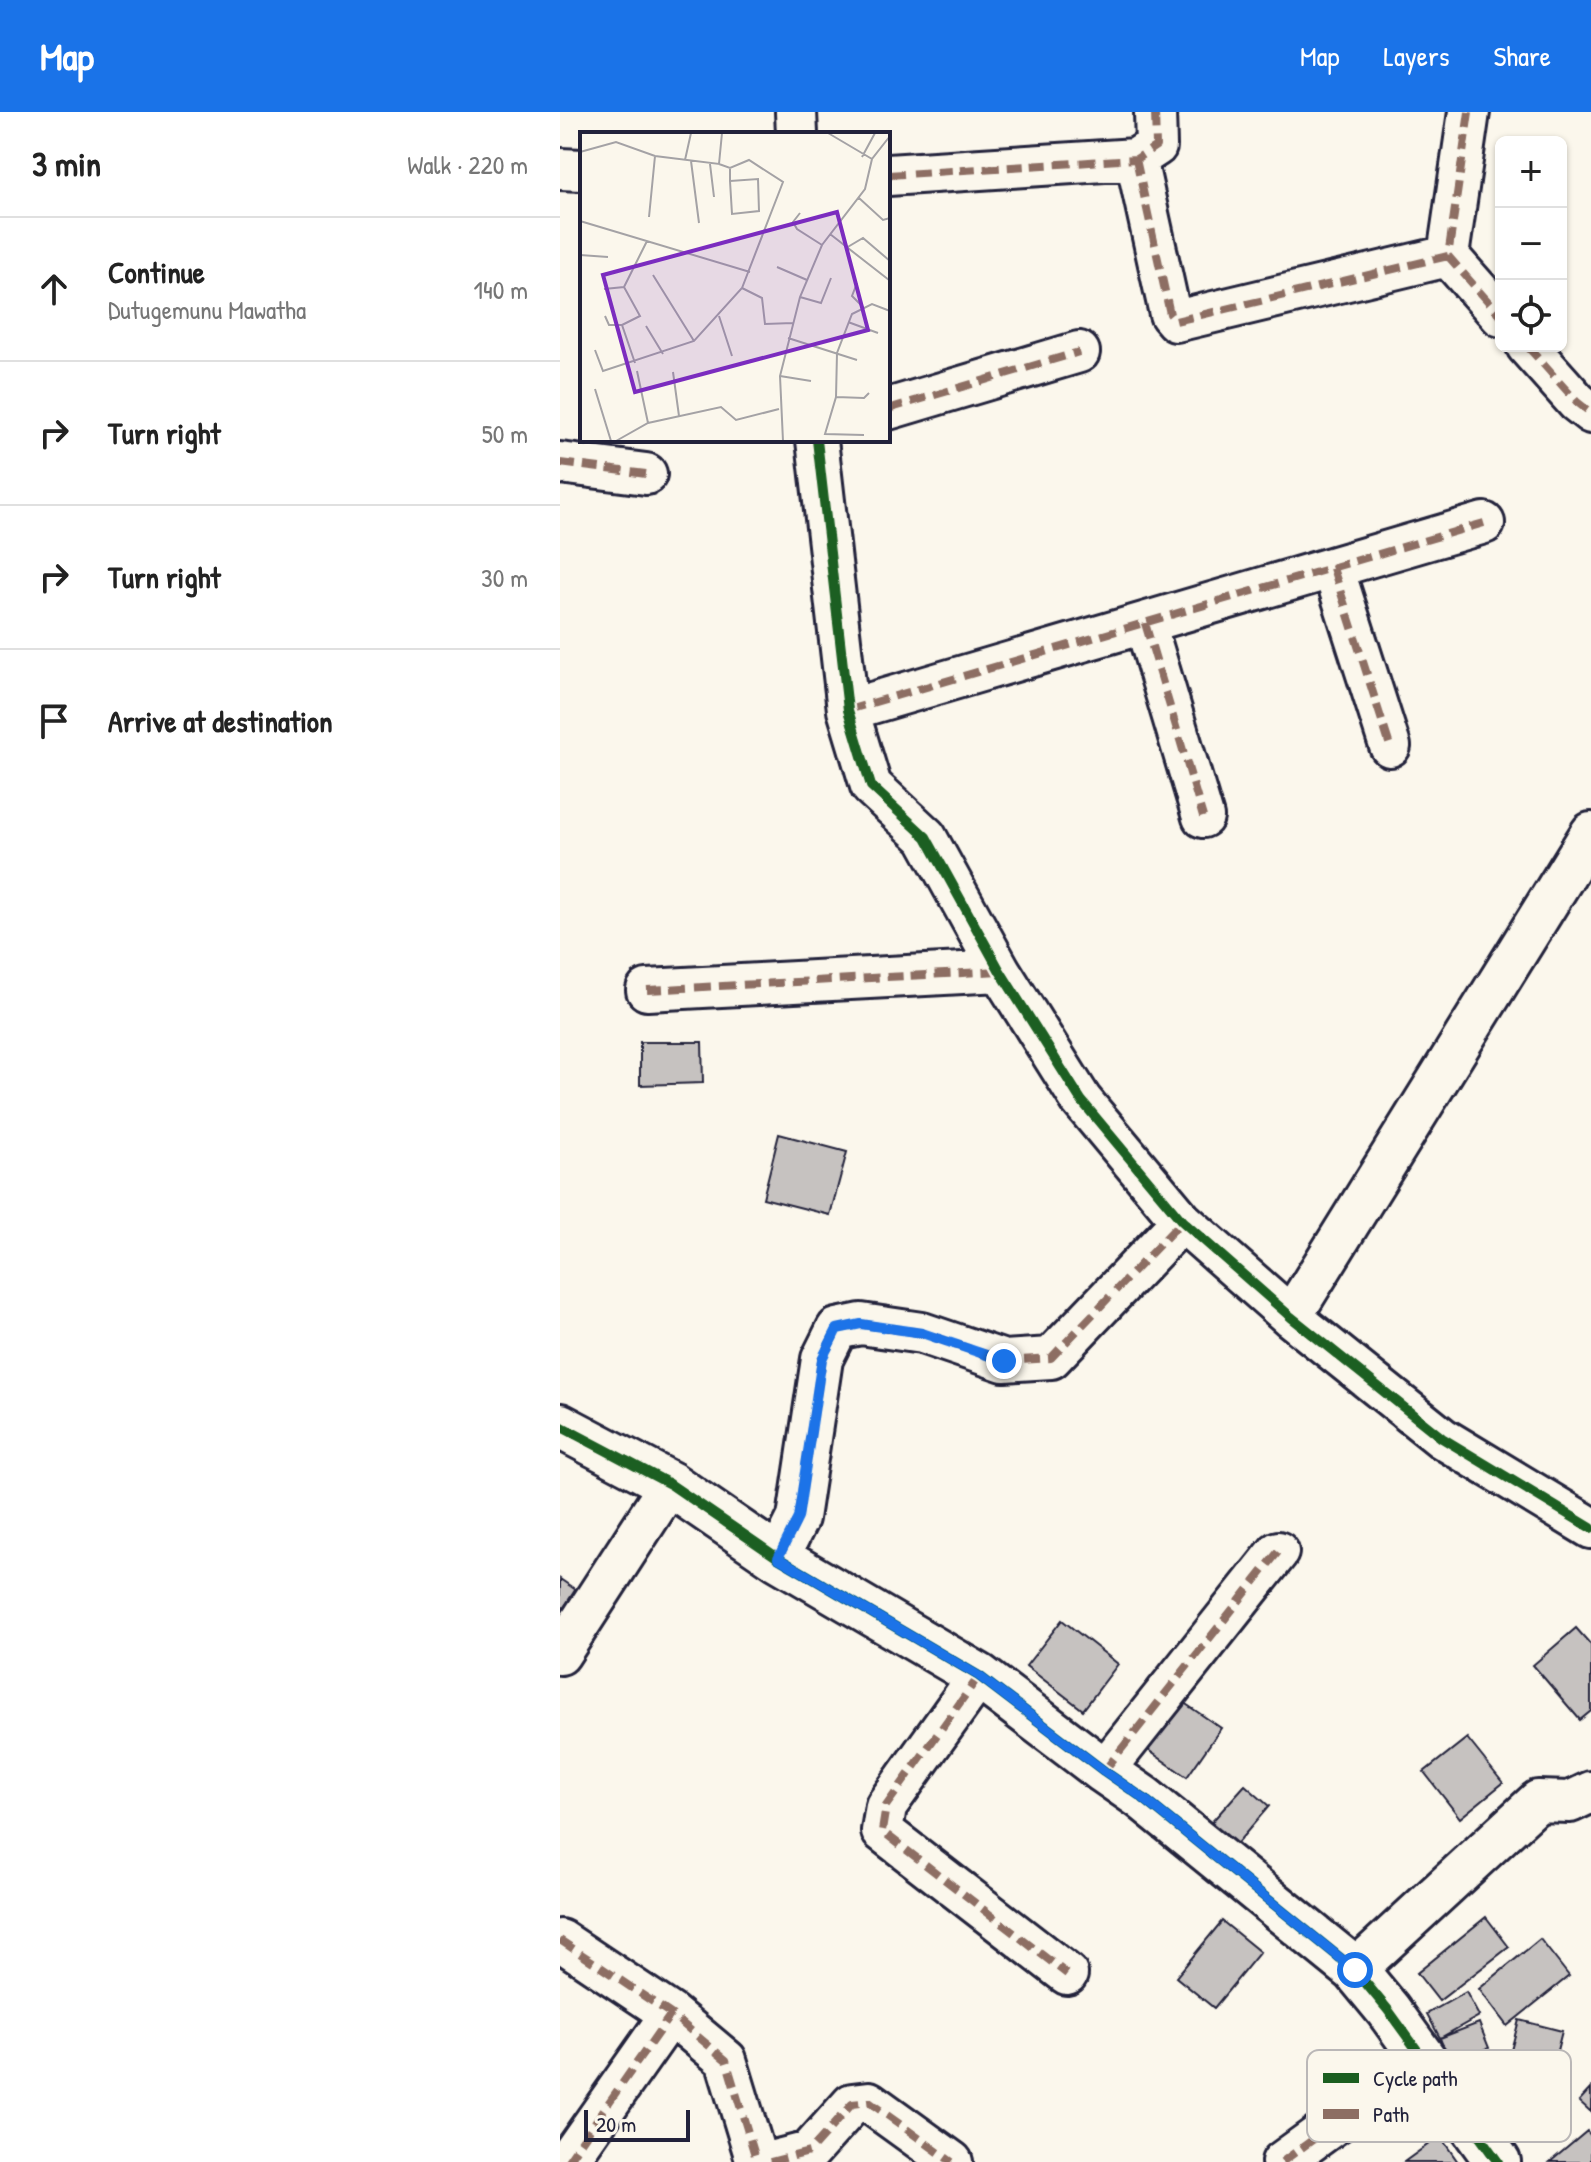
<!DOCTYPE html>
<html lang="en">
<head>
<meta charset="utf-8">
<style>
  :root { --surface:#fff; --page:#f6f6f6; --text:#222; --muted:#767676; --line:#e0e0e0; --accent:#1a73e8 }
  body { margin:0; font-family:"Patrick Hand",sans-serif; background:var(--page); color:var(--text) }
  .controls { position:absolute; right:24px; top:24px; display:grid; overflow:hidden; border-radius:12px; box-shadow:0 2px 6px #0004 }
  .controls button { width:72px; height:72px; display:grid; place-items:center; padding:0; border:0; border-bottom:2px solid var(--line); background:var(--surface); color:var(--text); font:40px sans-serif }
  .scale { position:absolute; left:24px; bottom:20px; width:106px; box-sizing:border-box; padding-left:8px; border:4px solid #22223b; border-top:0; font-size:22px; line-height:28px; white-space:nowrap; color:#22223b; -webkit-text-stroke:6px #fbf7ec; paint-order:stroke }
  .stop { position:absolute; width:24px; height:24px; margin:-18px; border:6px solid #1a73e8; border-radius:50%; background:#fff }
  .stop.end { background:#1a73e8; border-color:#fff; box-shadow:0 2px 8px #0008 }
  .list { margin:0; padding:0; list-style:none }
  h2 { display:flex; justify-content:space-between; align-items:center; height:104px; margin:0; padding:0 32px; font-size:34px }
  h2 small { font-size:26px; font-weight:400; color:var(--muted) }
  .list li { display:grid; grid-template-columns:52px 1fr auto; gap:24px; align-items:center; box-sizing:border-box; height:144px; padding:0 32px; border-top:2px solid var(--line) }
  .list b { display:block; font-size:30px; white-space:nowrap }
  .list p { margin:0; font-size:26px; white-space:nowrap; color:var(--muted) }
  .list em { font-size:26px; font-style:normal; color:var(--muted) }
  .icon { flex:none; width:44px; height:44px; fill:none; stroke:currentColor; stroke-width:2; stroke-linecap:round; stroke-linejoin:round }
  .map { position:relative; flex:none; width:1031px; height:2050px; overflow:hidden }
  header { display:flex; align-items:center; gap:48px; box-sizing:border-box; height:112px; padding:0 40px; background:var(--accent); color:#fff }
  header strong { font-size:38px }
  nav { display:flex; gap:44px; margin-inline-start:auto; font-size:28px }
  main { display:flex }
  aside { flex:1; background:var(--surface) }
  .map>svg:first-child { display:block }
  .building { fill:#c6c2c0; stroke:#22223b; stroke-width:2 }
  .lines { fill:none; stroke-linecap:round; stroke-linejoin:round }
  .street-casing { stroke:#22223b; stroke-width:46 }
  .secondary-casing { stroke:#22223b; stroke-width:50 }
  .street { stroke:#fbf7ec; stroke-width:40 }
  .secondary { stroke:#fbf7ec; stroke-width:44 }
  .quiet { stroke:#8d6e63; stroke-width:8; stroke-dasharray:16 8; stroke-linecap:butt }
  .cycleway-casing { stroke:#fbf7ec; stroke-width:15 }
  .cycleway { stroke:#1b5e20; stroke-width:10 }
  .route { stroke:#1a73e8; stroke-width:10 }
  .inset-road { fill:none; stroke:#a4a2a5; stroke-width:2 }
  .view { fill:#7b2cbf; fill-opacity:0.15; stroke:#7b2cbf; stroke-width:4 }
  .inset-edge { fill:none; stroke:#22223b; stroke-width:4 }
  .key { fill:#fbf7ec; stroke:#bab7b7; stroke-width:2 }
  .key-label { font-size:22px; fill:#22223b }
</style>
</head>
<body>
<header>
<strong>Map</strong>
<nav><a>Map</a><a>Layers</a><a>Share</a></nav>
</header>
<main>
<aside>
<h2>3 min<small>Walk · 220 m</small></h2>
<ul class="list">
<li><svg class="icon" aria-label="ahead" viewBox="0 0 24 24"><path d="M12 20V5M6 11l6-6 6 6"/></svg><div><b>Continue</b><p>Dutugemunu Mawatha</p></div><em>140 m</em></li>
<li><svg class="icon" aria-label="right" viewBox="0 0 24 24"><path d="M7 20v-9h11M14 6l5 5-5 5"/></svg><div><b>Turn right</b></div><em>50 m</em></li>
<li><svg class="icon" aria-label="right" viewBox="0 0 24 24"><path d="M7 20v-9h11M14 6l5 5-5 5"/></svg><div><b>Turn right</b></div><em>30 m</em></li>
<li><svg class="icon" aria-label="arrive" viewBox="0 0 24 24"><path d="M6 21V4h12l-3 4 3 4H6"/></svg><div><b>Arrive at destination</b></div></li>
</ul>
</aside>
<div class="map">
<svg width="1031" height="2050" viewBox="0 0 1031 2050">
  <rect width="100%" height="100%" fill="#fbf7ec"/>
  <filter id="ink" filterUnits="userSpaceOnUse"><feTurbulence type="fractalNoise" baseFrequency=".0125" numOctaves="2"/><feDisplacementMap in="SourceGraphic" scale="16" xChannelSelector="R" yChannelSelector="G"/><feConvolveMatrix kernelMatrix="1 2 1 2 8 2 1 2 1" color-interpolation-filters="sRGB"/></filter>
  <g filter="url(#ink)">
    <path class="building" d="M80 930H142L143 971 80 973Z
      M219 1022 287 1040 270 1103 203 1086Z
      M0 1467 16 1478 0 1501Z
      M502 1508 558 1552 523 1598 466 1554Z
      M1016 1516 1031 1533V1599L1020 1608 973 1553Z
      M611 1582 661 1616 627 1665 578 1631Z
      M907 1626 943 1671 900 1706 864 1660Z
      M685 1673 709 1694 673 1736 648 1714Z
      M926 1805 949 1835 879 1889 857 1861Z
      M662 1809 700 1840 654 1896 616 1865Z
      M980 1827 1009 1864 947 1914 919 1877Z
      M906 1880 919 1904 880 1926 867 1902Z
      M959 1908 1002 1919 982 1997 914 1979 925 1939 949 1946Z
      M919 1911 929 1936 890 1952 880 1926Z
      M1031 1976V2000L1019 1989Z
      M1027 2019 1031 2024V2050H990Z
      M880 2024 898 2050H844Z"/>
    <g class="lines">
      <g class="street-casing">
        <path id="street" d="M236 0 237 22
          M909 0 888 144 941 204
          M576 47 610 202 616 209 888 144
          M0 57 22 58
          M328 63 576 47 596 34 595 0
          M967 234 1017 290 1031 301
          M328 297 519 240
          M257 328 288 598 311 674 366 725 440 859 521 988 622 1109 731 1205 882 1326 1031 1416
          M0 351 86 362
          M773 456 830 634
          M585 511 643 705
          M288 598 924 411
          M87 878 440 859
          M731 1205 1031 721
          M218 1446 238 1406 262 1247 277 1217 301 1212 362 1221 444 1249 491 1246 622 1109
          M0 1542 110 1372
          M419 1564 326 1694 322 1719 507 1862
          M544 1659 718 1440
          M0 1828 111 1902 166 1948 197 2050
          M795 1858 978 1689 1010 1690 1031 1680
          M7 2050 111 1902
          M210 2050 249 2040 292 1992 309 1990 392 2050
          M722 2050 864 1947"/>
      </g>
      <g class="secondary-casing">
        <path id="secondary" d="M0 1314 110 1372 218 1446 419 1564 544 1659 583 1686 795 1858 828 1898 938 2050"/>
      </g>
      <use href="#street" class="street"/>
      <use href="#secondary" class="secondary"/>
      <path class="quiet" d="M909 0 888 144 941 204
        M576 47 610 202 616 209 888 144
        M328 63 576 47 596 34 595 0
        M967 234 1017 290 1031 301
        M328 297 519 240
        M0 351 86 362
        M773 456 830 634
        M585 511 643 705
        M288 598 924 411
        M87 878 440 859
        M218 1446 238 1406 262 1247 277 1217 301 1212 362 1221 444 1249 491 1246 622 1109
        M419 1564 326 1694 322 1719 507 1862
        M544 1659 718 1440
        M0 1828 111 1902 166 1948 197 2050
        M7 2050 111 1902
        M210 2050 249 2040 292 1992 309 1990 392 2050
        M722 2050 864 1947"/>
      <g class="cycleway-casing">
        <path id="cycleway" d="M257 328 288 598 311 674 366 725 440 859 521 988 622 1109 731 1205 882 1326 1031 1416
          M0 1314 110 1372 218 1446 419 1564 544 1659 583 1686 795 1858 828 1898 938 2050"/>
      </g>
      <use href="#cycleway" class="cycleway"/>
    </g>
  </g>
  <g class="lines" filter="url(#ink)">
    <path class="route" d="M444 1249 362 1221 301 1212 277 1217 262 1247 238 1406 218 1446 419 1564 544 1659 583 1686 795 1858"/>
  </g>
  <g transform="translate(20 20)">
    <rect width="310" height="310" fill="#fbf7ec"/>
    <path class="inset-road" d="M248 1 292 27M0 20 36 10 75 24 139 32 142 1M282 25 295 1M105 28 111 1M111 29 119 91M130 32 134 65M150 36V49L152 82 179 79 178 47 150 49M279 66 303 88 310 86M220 81 213 90 217 97 242 113M69 85 75 24M0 89 170 140M250 102 309 148M266 116 283 106 310 129M0 123 28 125M197 135 227 148M73 143 114 209M277 151 272 164 283 175M162 156 182 166 185 192 213 191M24 157 44 155 67 109M220 165 241 171 251 146M25 184 29 193H42L55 231M139 184 152 224M268 190 298 201M42 193 60 184 44 155M66 194 83 222M208 206 277 228M15 218 23 239 114 209 162 156 203 50 169 28 150 36 139 32M57 239 68 291M93 240 99 284M200 244 231 249M15 257 31 309M256 265 284 266 289 261M284 303 245 302 256 265 257 221 272 182 292 172 310 179M36 309 68 291 141 275 156 288 199 277M203 309 200 244 220 165 242 113 285 57 292 27 310 4"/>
    <path class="view" d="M257 80 288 198 55 260 23 143Z"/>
    <rect width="310" height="310" class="inset-edge"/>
  </g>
  <rect x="747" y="1938" width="264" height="92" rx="12" class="key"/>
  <rect x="763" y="1961" width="36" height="10" fill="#1b5e20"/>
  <rect x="763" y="1997" width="36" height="10" fill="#8d6e63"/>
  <g class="key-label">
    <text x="813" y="1974">Cycle path</text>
    <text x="813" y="2010">Path</text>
  </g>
</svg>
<div class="controls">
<button>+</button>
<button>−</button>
<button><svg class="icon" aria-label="locate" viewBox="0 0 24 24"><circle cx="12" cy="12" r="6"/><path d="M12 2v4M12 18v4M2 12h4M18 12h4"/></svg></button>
</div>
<div class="scale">20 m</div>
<div class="stop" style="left:795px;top:1858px"></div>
<div class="stop end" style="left:444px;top:1249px"></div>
</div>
</main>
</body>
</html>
